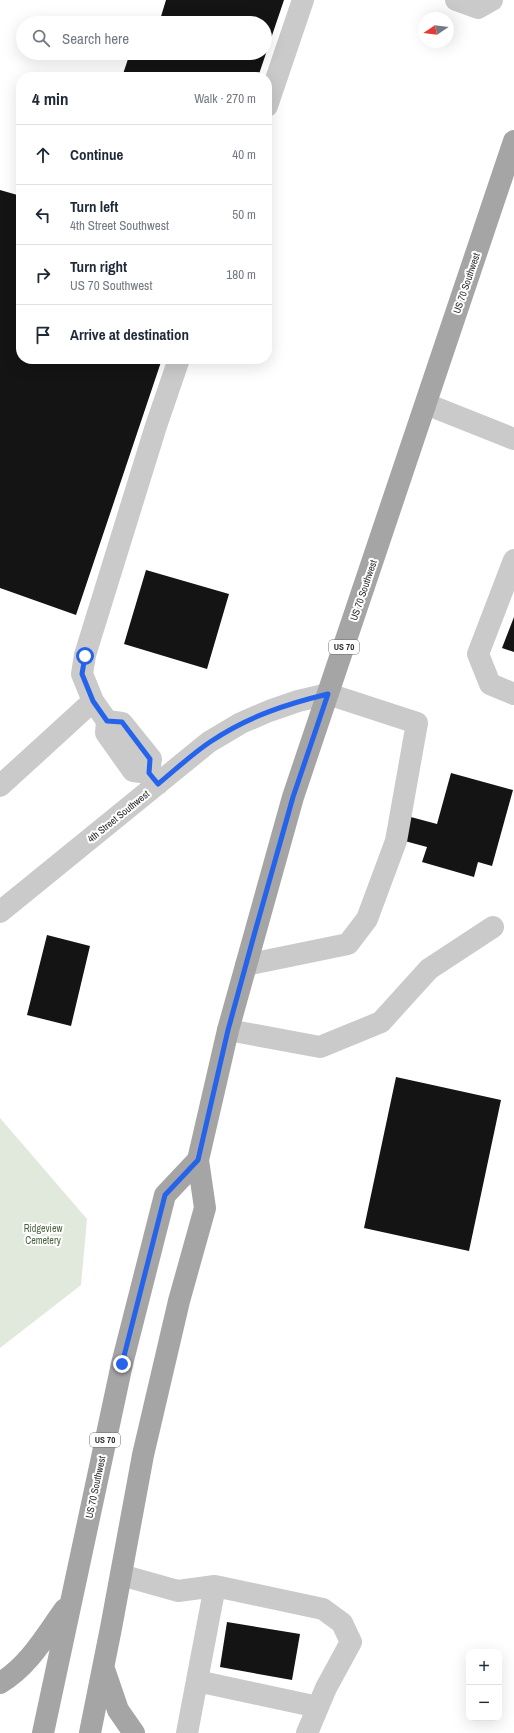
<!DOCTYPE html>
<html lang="en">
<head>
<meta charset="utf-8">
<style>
  :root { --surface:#fff; --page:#f6f6f7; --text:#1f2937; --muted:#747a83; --line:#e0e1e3 }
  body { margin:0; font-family:"Archivo Narrow",sans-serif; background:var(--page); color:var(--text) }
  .controls { position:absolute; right:12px; bottom:12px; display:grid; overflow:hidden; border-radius:8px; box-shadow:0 4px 16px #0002 }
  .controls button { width:36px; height:36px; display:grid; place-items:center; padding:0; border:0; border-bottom:1px solid var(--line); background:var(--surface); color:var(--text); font:20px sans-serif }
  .compass { position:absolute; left:418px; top:12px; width:36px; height:36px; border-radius:50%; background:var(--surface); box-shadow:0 4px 16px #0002; rotate:257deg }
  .stop { position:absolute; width:12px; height:12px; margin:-9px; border:3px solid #2563eb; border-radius:50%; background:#fff }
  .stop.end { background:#2563eb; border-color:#fff; box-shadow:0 1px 4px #0008 }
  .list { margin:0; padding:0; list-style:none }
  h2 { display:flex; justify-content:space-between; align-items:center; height:52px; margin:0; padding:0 16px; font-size:17px }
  h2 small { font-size:13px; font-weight:400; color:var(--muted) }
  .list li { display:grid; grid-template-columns:26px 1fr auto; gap:12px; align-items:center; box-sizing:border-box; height:60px; padding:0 16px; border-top:1px solid var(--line) }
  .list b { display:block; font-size:15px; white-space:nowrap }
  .list p { margin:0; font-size:13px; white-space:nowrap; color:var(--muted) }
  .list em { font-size:13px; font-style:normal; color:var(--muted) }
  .icon { flex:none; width:22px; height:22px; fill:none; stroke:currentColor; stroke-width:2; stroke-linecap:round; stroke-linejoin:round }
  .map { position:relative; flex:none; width:514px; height:1733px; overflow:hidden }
  .search { position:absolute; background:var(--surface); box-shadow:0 4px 16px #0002; left:16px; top:16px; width:256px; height:44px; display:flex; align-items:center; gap:10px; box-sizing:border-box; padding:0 14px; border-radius:22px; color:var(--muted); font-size:15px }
  .panel { position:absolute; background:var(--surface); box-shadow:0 4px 16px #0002; left:16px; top:72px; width:256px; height:292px; border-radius:16px }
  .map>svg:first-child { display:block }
  .green { fill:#e1e9dc }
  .building { fill:#141414 }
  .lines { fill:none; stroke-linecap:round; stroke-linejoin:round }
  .minor { stroke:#cacaca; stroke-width:22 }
  .major { stroke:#a5a5a5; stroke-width:22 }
  .route { stroke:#2563eb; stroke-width:5 }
  .labels { text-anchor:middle; stroke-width:4; stroke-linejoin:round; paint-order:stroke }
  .shield { fill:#fff; stroke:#6c6c6c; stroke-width:1 }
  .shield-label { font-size:9px; font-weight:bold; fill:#2d2d2d }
  .street-label { font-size:10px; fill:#2d2d2d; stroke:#fff }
  .park-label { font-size:10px; fill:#4b633f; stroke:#fff }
</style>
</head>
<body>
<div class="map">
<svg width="514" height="1733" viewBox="0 0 514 1733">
  <rect width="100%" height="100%" fill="#fff"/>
  <path class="green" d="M0 1118 87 1219 81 1285 0 1348Z"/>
  <path class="building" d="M166 0H284L258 77H122L130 53H265V23H159Z
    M97 73 107 77H96Z
    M0 190 21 196V359H162L76 615 0 588Z
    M146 570 229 594 207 669 124 644Z
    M514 617V652L502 648Z
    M451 773 513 790 492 866 478 862 474 877 422 862 427 847 401 840 407 816 437 824Z
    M47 935 90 946 71 1026 27 1015Z
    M396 1077 501 1100 469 1251 364 1228Z
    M227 1622 300 1634 292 1680 220 1667Z"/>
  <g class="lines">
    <path class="minor" d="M456 0 478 8 492 0
      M267 106 303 0
      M426 404 514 439
      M514 560 478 654 490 684 514 694
      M107 721 122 723 151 759 149 773 158 784
      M149 773 133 771 106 733 107 721 93 701 82 674 85 655 156 426 179 359
      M0 786 93 701
      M0 912 209 742 241 723 269 711 298 701 328 694 417 723 396 841 367 919 348 944 246 965
      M228 1030 320 1047 381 1022 429 969 493 927
      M121 1575 178 1591 215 1586 323 1609 342 1623 351 1642 326 1688 307 1733
      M197 1681 318 1707
      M187 1733 215 1586"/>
    <path class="major" d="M104 1669 118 1710 134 1733
      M0 1683C29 1666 46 1635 65 1609
      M43 1733 122 1364 165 1195 198 1160
      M90 1733 111 1628 143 1455 179 1301 205 1208 198 1160 228 1030 293 797 514 141"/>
  </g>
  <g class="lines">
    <path class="route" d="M85 656 82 674 93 701 107 721 122 722 150 759 149 773 158 784C175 770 192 754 210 742 247 717 286 704 328 694L293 797 256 928 228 1030 198 1160 165 1195 122 1364"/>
  </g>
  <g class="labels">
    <g class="shield">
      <rect x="329" y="640" width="30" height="14" rx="3"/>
      <rect x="90" y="1433" width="30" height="14" rx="3"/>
    </g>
    <g class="shield-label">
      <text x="344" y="650">US 70</text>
      <text x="105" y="1443">US 70</text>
    </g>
    <g class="street-label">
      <text transform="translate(466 283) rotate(-71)" y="4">US 70 Southwest</text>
      <text transform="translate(363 590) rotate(-71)" y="4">US 70 Southwest</text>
      <text transform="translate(118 816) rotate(-39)" y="4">4th Street Southwest</text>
      <text transform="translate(95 1487) rotate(-78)" y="4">US 70 Southwest</text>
    </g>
    <g class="park-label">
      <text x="43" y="1232">Ridgeview<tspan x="43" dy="12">Cemetery</tspan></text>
    </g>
  </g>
</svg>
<div class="controls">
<button>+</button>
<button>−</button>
</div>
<svg class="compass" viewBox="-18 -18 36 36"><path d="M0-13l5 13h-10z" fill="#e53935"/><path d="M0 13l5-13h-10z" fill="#747a83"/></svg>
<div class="stop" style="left:85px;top:656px"></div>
<div class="stop end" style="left:122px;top:1364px"></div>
<div class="search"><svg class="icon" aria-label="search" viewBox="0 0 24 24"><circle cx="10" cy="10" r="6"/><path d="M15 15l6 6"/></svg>Search here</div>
<section class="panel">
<h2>4 min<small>Walk · 270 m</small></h2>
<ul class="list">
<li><svg class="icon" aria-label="ahead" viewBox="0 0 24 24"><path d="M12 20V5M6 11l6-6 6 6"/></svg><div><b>Continue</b></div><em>40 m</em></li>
<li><svg class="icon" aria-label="left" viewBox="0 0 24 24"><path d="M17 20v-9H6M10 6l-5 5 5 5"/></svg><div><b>Turn left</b><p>4th Street Southwest</p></div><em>50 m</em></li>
<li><svg class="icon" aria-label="right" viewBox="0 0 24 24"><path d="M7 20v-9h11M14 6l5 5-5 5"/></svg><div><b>Turn right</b><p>US 70 Southwest</p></div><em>180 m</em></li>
<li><svg class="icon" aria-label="arrive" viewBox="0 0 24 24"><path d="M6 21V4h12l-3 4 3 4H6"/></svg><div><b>Arrive at destination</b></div></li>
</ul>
</section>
</div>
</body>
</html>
